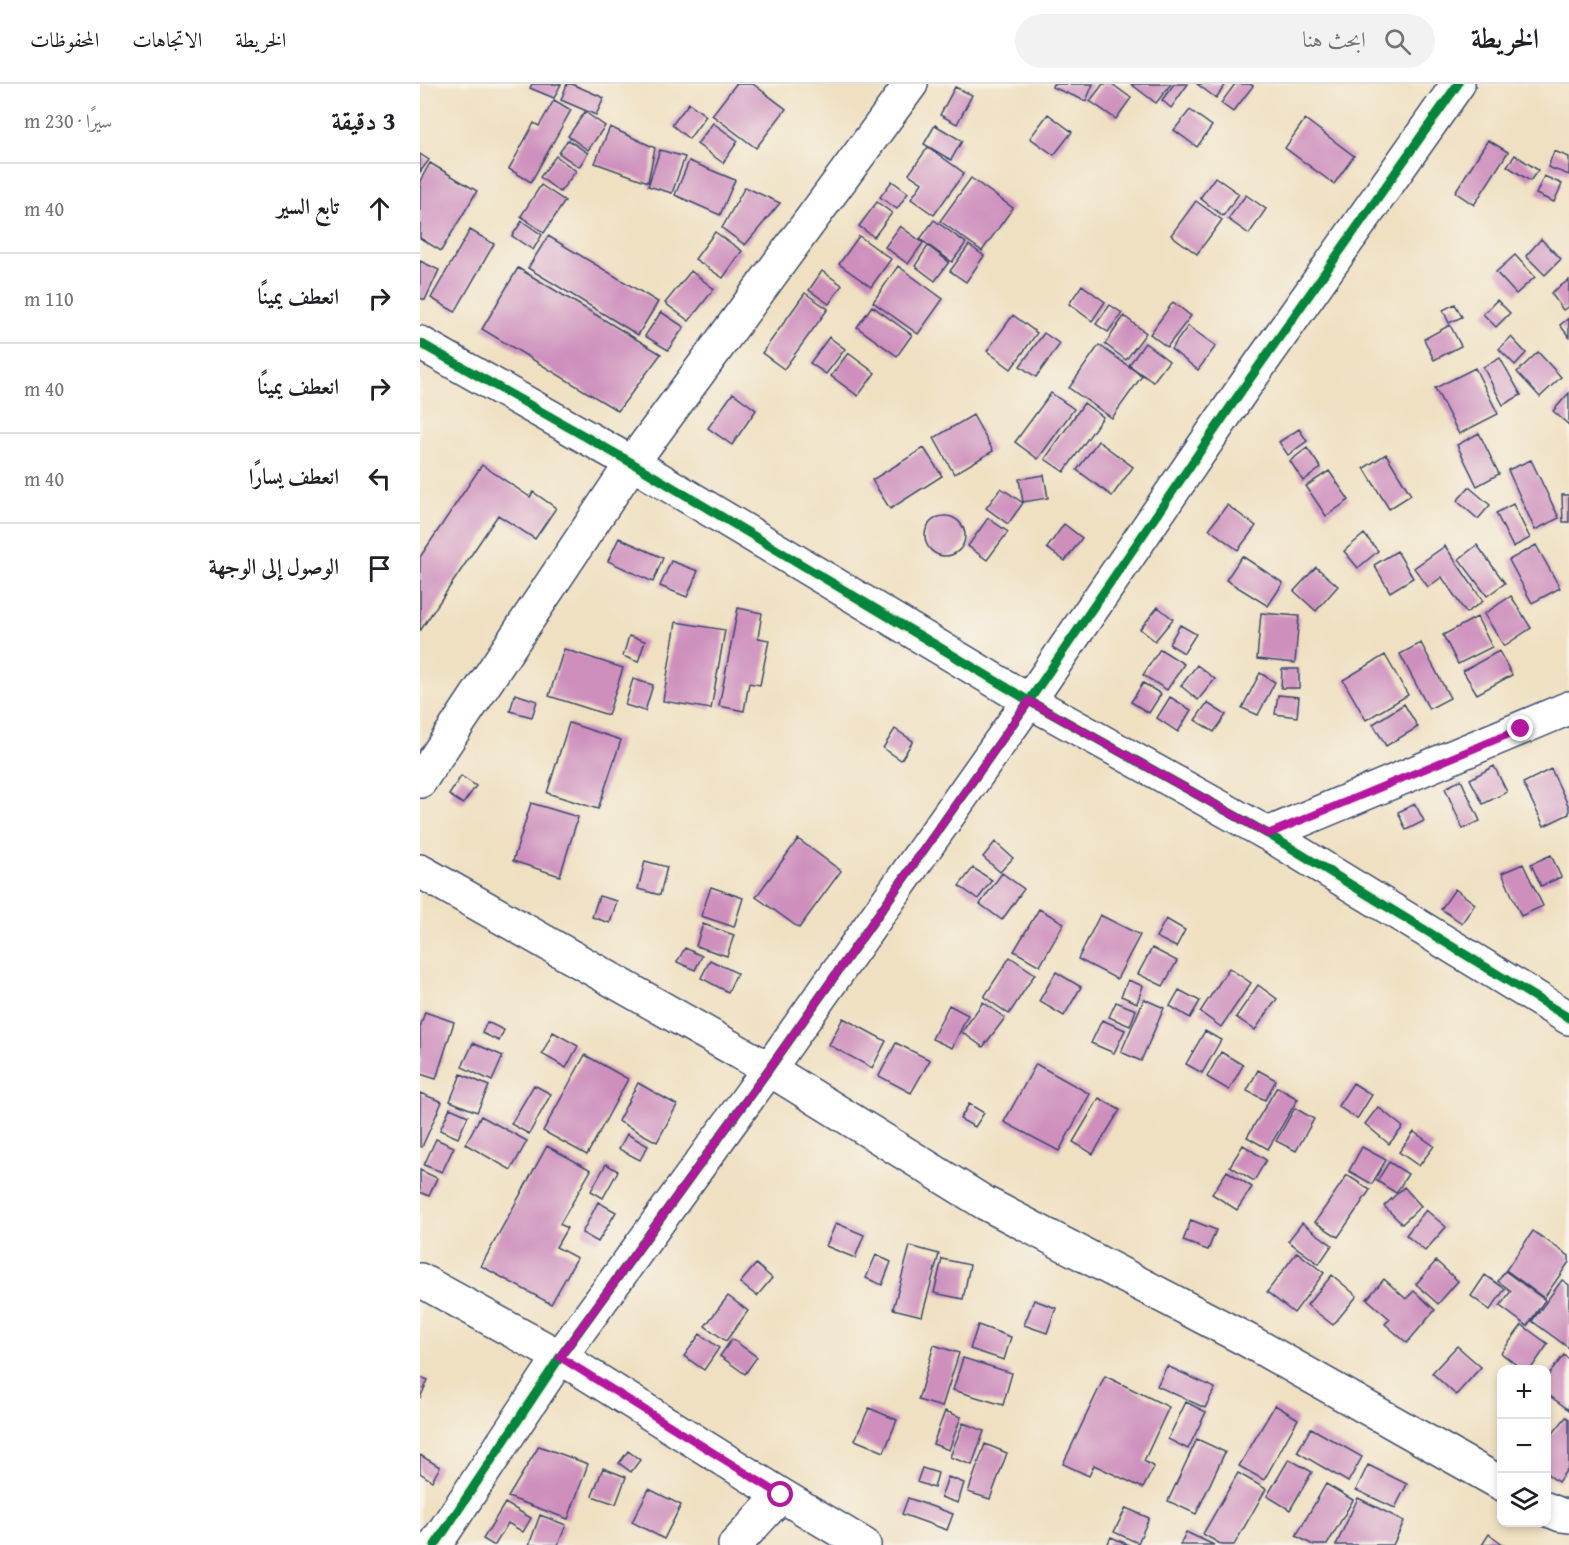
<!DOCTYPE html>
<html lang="ar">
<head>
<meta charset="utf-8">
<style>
  :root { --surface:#fff; --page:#f2f2f2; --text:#202124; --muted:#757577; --line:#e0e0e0 }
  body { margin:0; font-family:"Gentium Book Plus",Amiri,serif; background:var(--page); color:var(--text); direction:rtl }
  .controls { position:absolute; right:18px; bottom:18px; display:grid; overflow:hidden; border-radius:12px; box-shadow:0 3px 9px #0003 }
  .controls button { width:54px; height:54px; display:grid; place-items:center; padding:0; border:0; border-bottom:2px solid var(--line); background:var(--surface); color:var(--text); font:30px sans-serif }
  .stop { position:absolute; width:18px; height:18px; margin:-14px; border:4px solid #b5179e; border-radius:50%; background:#fff }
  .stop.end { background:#b5179e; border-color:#fff; box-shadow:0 2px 6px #0008 }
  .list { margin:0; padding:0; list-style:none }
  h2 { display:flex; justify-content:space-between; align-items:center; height:78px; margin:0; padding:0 24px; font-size:26px }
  h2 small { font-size:20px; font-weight:400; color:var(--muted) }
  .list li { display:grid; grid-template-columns:39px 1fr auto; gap:18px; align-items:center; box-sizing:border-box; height:90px; padding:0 24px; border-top:2px solid var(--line) }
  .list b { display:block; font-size:22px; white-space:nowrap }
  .list em { font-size:20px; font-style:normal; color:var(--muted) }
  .icon { flex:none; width:33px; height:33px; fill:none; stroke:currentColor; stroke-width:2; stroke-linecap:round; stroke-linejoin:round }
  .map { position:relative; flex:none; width:1149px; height:1461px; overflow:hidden; direction:ltr }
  header { display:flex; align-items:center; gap:36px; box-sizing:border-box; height:84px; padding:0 30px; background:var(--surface); border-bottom:2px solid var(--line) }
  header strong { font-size:28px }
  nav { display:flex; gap:33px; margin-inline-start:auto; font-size:21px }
  .search { width:420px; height:54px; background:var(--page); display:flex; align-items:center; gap:15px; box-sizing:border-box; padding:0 21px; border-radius:33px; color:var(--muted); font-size:22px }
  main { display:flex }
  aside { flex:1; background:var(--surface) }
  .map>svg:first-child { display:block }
  .building { fill:#ce8fbd }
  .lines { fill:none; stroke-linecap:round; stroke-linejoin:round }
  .street-casing { stroke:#3b4a6d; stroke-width:36 }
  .street { stroke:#fff; stroke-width:33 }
  .cycleway-casing { stroke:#f7f3e8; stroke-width:13 }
  .cycleway { stroke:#00873e; stroke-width:9 }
  .route { stroke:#b5179e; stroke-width:8 }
</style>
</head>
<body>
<header>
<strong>الخريطة</strong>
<div class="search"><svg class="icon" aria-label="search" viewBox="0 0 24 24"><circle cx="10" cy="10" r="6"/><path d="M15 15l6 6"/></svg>ابحث هنا</div>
<nav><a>الخريطة</a><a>الاتجاهات</a><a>المحفوظات</a></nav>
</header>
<main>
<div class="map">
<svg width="1149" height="1461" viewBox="0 0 1149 1461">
  <rect width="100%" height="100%" fill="#f7f3e8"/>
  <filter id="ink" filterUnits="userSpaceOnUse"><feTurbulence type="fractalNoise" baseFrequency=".0167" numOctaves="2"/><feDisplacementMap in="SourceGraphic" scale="12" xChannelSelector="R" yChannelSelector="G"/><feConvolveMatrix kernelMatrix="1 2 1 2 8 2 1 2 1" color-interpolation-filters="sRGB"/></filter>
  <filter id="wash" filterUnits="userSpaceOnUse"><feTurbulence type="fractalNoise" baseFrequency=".008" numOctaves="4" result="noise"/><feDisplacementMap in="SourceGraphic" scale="24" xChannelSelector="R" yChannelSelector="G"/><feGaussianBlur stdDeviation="1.35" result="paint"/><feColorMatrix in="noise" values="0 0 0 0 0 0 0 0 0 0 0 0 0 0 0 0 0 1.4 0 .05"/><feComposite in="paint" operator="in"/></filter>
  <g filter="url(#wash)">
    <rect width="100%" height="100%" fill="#efe0c1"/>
    <g id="blocks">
      <path class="building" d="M112 0H141L134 14 110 4Z
        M147 0H152L184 14 176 31 141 16Z
        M316 0H333L366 25 336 64 292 31Z
        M633 0H673L666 17 632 3Z
        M683 0H692L711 14 696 35 670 17Z
        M711 0H751L736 19Z
        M754 0H768L751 24 742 16Z
        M777 0H806L796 14Z
        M815 0H830L833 2 813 28 801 19Z
        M535 3 552 11 537 40 520 31Z
        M134 16 151 26 111 98 89 85 114 39 119 42Z
        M269 19 286 32 269 55 252 41Z
        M770 26 792 42 777 63 754 46Z
        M165 28 185 42 168 66 148 52Z
        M628 30 652 48 634 71 610 54Z
        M885 35 934 72 914 100 865 64Z
        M293 39 318 57 303 79 277 60Z
        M515 41 542 57 531 76 504 60Z
        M190 43 235 64 228 98 175 79Z
        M148 56 168 69 159 83 139 69Z
        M1068 56 1088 68 1054 121 1035 108Z
        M508 63 544 89 514 131 491 115 502 99 489 90Z
        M240 66 265 73 252 109 228 102Z
        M1134 67 1149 73V91L1128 83Z
        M0 70 9 76 0 88Z
        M1095 71 1118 86 1110 97 1087 82Z
        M136 72 156 87 140 108 120 93Z
        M269 77 315 96 300 131 255 111Z
        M10 79 57 107 21 167 0 154V97Z
        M1124 92 1142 100 1134 118 1116 110Z
        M795 93 819 110 803 132 780 114Z
        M551 94 593 124 562 167 520 137Z
        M472 97 488 109 477 125 460 113Z
        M121 101 145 117 124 149 101 132Z
        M325 103 360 119 325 161 302 144Z
        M826 111 846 125 829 150 808 135Z
        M776 117 802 136 777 170 751 151Z
        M457 118 472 129 454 153 439 142Z
        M514 136 546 159 532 178 500 155Z
        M102 137 122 151 113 166 92 152Z
        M480 142 503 159 488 180 465 163Z
        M50 146 74 160 35 228 11 214Z
        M295 148 322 167 303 194 275 175Z
        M128 152 238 218 218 251 108 184Z
        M439 152 471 175 451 203 419 180Z
        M1121 155 1141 175 1125 191 1106 172Z
        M549 161 564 172 546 198 530 187Z
        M508 162 529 178 515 197 495 182Z
        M1095 171 1115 193 1096 210 1076 188Z
        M0 177 19 186 5 216 0 214Z
        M478 182 523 215 498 250 453 218Z
        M98 184 241 270 198 327 62 245Z
        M271 187 294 205 269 237 245 219Z
        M402 187 422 201 409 220 389 206Z
        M1149 196V222L1143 226 1131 209Z
        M662 201 685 218 672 237 649 220Z
        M385 209 408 225 364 285 342 269Z
        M1077 216 1090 229 1076 243 1063 230Z
        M753 218 771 232 747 263 730 250Z
        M1035 220 1042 233 1029 239 1023 226Z
        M690 221 702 229 688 248 676 240Z
        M452 222 492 251 477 272 437 243Z
        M241 228 264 243 248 266 225 252Z
        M593 231 617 249 591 285 567 267Z
        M704 232 726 249 706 276 685 260Z
        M1149 234V253L1140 241Z
        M1030 241 1041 262 1014 276 1004 255Z
        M768 242 796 262 778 286 751 265Z
        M624 249 640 260 616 293 600 282Z
        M409 253 425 265 406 290 390 279Z
        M1091 253 1106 269 1095 281 1079 265Z
        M725 259 749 277 733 298 709 281Z
        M679 261 722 292 692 334 649 304Z
        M1118 268 1141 293 1120 313 1097 288Z
        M428 269 455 289 438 312 411 292Z
        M1080 274 1101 311 1083 321 1063 283Z
        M1055 284 1078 330 1039 350 1015 304Z
        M313 309 336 326 312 361 288 344Z
        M631 309 654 325 618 375 595 358Z
        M1149 309V341L1133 327Z
        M664 319 683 333 644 388 625 375Z
        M553 331 573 367 534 390 514 354Z
        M879 345 887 357 868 371 859 358Z
        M1059 349 1079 390 1057 402 1037 361Z
        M678 357 713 383 692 412 657 386Z
        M504 364 522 392 470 425 452 396Z
        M887 364 901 384 883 397 870 377Z
        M966 370 991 411 969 425 944 384Z
        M1111 376 1139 434 1115 446 1088 386Z
        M62 381 110 413 113 408 136 424 115 455 78 431 0 547V473Z
        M909 387 929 416 906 432 886 402Z
        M624 391 628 414 603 418 599 395Z
        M1049 403 1070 421 1058 435 1037 417Z
        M581 404 603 419 588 440 566 424Z
        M1142 411H1149V438H1143Z
        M1093 420 1110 454 1093 463 1076 429Z
        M807 421 836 442 818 466 789 445Z
        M505 452a20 20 0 1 1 40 0a20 20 0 1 1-40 0Z
        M568 434 588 448 567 476 548 462Z
        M644 440 662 454 645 477 627 464Z
        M944 450 958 467 938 484 924 467Z
        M199 454 243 474 233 498 188 477Z
        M1057 461 1085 499 1067 512 1039 475Z
        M1116 461 1140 504 1112 519 1089 476Z
        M1025 462 1063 517 1046 529 1022 493 1008 503 994 484Z
        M977 467 993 494 970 508 954 481Z
        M822 472 863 499 848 522 806 496Z
        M251 477 278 487 267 513 240 502Z
        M896 483 918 502 896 527 874 507Z
        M1091 512 1111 544 1084 562 1064 530Z
        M738 523 753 535 735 557 720 545Z
        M318 524 342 529 338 554 349 556 340 601 329 599 324 627 299 622Z
        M841 529 879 532 875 579 837 575Z
        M1057 533 1072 563 1038 580 1023 551Z
        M256 538 305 546 291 625 243 617Z
        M760 541 776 550 764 569 749 560Z
        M209 552 225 557 218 578 203 572Z
        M1001 559 1030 614 1009 625 980 570Z
        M144 565 203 584 188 631 129 612Z
        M740 565 764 580 747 606 723 591Z
        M1079 567 1092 591 1057 610 1043 587Z
        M965 571 988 611 946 636 923 596Z
        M777 581 795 595 778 616 761 602Z
        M862 585H879V604H861Z
        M840 589 855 598 838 631 822 624Z
        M213 595 233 601 225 627 205 621Z
        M723 599 741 610 729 629 711 618Z
        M95 610 117 617 112 633 90 627Z
        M858 611 879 613 877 633 855 630Z
        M750 613 771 626 758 648 737 634Z
        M787 619 806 631 794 648 775 636Z
        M984 620 998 643 966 662 953 640Z
        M149 639 201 656 178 725 127 709Z
        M475 645 493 657 481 676 463 664Z
        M1074 682 1087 708 1063 720 1050 695Z
        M1131 685 1149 723V730L1124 742 1103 699Z
        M41 692 56 702 43 720 29 711Z
        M1041 696 1060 737 1043 745 1025 704Z
        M111 719 158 733 140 792 93 777Z
        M995 720 1004 737 986 746 978 728Z
        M378 755 421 787 379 844 336 813Z
        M575 758 593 774 580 788 563 773Z
        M1131 771 1141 793 1121 802 1111 780Z
        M225 777 247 783 240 811 218 805Z
        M1103 780 1123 822 1101 832 1082 789Z
        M553 784 572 796 558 815 539 802Z
        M582 789 604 805 582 836 560 820Z
        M291 803 323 814 314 843 281 832Z
        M1035 805 1055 820 1042 839 1021 825Z
        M179 812 197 817 190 839 172 833Z
        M619 825 644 839 620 882 594 867Z
        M680 831 720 851 697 895 658 875Z
        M746 835 765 846 756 863 736 853Z
        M283 840 314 851 307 872 276 862Z
        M265 864 282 872 275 886 257 878Z
        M732 864 757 877 743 902 718 890Z
        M590 873 615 890 589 930 564 913Z
        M290 876 317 889 308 908 281 894Z
        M809 884 831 899 801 943 780 928Z
        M636 888 661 903 644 932 619 917Z
        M708 896 723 902 717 919 701 912Z
        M838 901 857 915 835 946 816 933Z
        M759 906 780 917 770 934 750 922Z
        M724 915 744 924 721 977 701 968Z
        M563 918 585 934 563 963 542 948Z
        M696 918 716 926 710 942 689 933Z
        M529 921 548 931 532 964 512 955Z
        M5 928 34 938 16 995 0 990V943Z
        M423 934 466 957 452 984 409 961Z
        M682 936 705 946 694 969 671 959Z
        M67 938 84 946 79 957 62 949Z
        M785 947 801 956 782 989 766 980Z
        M133 948 158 962 146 984 122 970Z
        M53 959 83 972 72 997 42 983Z
        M476 959 510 976 491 1009 459 992Z
        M801 968 823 981 809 1006 787 993Z
        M165 971 208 995 167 1071 123 1047Z
        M616 980 670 1010 639 1067 584 1038Z
        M838 986 856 996 845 1016 827 1007Z
        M41 990 69 1002 57 1028 30 1017Z
        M218 999 257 1021 237 1058 198 1037Z
        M933 999 952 1011 937 1035 918 1022Z
        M114 1001 131 1010 109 1050 91 1040Z
        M857 1003 878 1015 848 1065 827 1053Z
        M0 1009 22 1018 2 1063 0 1062Z
        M679 1014 700 1026 673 1070 653 1058Z
        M549 1020 564 1029 555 1043 540 1035Z
        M958 1023 983 1043 969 1060 945 1040Z
        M30 1024 48 1032 38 1054 20 1046Z
        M875 1024 894 1035 876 1067 856 1057Z
        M61 1032 107 1057 91 1086 45 1060Z
        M994 1048 1014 1062 999 1082 979 1068Z
        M207 1050 228 1062 220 1076 199 1065Z
        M16 1055 34 1063 22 1088 4 1081Z
        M823 1061 846 1076 834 1097 810 1082Z
        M127 1062 171 1086 140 1140 147 1144 136 1163 157 1174 131 1220 61 1182Z
        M942 1063 966 1076 952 1100 929 1087Z
        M969 1078 988 1090 976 1109 957 1097Z
        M186 1080 198 1087 183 1114 171 1107Z
        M0 1086 17 1094 9 1112 0 1108Z
        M807 1087 832 1103 817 1126 792 1110Z
        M927 1091 950 1106 918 1153 895 1138Z
        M984 1103 1001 1122 982 1140 964 1122Z
        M178 1118 196 1128 178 1158 162 1149Z
        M1006 1126 1026 1143 1005 1167 986 1151Z
        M771 1136 796 1146 788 1166 763 1157Z
        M416 1139 444 1151 435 1174 406 1162Z
        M882 1139 912 1161 899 1180 868 1157Z
        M1113 1147 1149 1172V1178L1124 1214 1086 1186Z
        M490 1162 519 1170 502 1232 473 1225Z
        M877 1168 904 1189 874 1229 847 1208Z
        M456 1171 471 1178 462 1201 446 1194Z
        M522 1175 550 1181 543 1215 514 1209Z
        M1016 1177 1038 1197 1018 1220 996 1200Z
        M336 1180 352 1194 337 1212 320 1199Z
        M1085 1187 1125 1216 1107 1242 1080 1222 1091 1207 1078 1197Z
        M912 1191 937 1212 913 1241 887 1221Z
        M1065 1191 1085 1205 1070 1226 1051 1212Z
        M964 1195 986 1215 994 1207 1015 1226 987 1259 965 1240 970 1235 947 1215Z
        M1142 1196 1149 1201V1264L1112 1237Z
        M308 1212 328 1227 306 1257 285 1242Z
        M614 1216 636 1224 627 1249 604 1241Z
        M558 1241 591 1253 584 1276 550 1265Z
        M1102 1241 1128 1260 1110 1286H1103L1081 1269Z
        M280 1250 299 1264 284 1286 264 1272Z
        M312 1255 337 1273 325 1290 300 1272Z
        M514 1261 539 1269 522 1323 498 1316Z
        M1037 1262 1061 1283 1036 1311 1012 1289Z
        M1144 1271 1149 1276V1326L1126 1309V1294Z
        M543 1274 592 1289 583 1321 533 1306Z
        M747 1282 795 1304 785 1324 737 1302Z
        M685 1292 749 1323 724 1377 734 1383 723 1404 674 1381 669 1392 643 1380Z
        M0 1293 8 1296 0 1314Z
        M766 1318 786 1328 768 1365 748 1355Z
        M855 1321 878 1335 844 1396 819 1382Z
        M449 1324 477 1336 464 1368 435 1356Z
        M525 1327 541 1333 529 1366 513 1360Z
        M1146 1333 1149 1335V1383L1138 1398 1126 1389V1358Z
        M543 1339 564 1347 552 1381 530 1373Z
        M891 1344 942 1373 928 1398 877 1368Z
        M777 1355 805 1368 776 1430 748 1417Z
        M565 1360 587 1369 570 1415 548 1408Z
        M119 1362 168 1380 148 1435 88 1413Z
        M208 1367 220 1376 211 1388 199 1379Z
        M0 1371 20 1383 12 1397 0 1389Z
        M869 1375 892 1388 870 1426 847 1412Z
        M948 1381 987 1400 975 1424 936 1406Z
        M183 1384 206 1393 196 1420 172 1412Z
        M502 1384 518 1389 514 1404 497 1398Z
        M818 1389 846 1405 814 1461H802L783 1450Z
        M528 1393 544 1399 538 1419 521 1413Z
        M906 1400 933 1416 907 1461H893L876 1452Z
        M229 1405 261 1421 244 1455 212 1438Z
        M488 1414 533 1430 527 1446 482 1430Z
        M938 1414 984 1437 973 1461H916Z
        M85 1419 111 1434 103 1448 88 1439 75 1461H73L63 1455Z
        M706 1424 729 1434 718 1459 694 1448Z
        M120 1431 146 1441 138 1461H109Z
        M766 1448 794 1461H760Z
        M1069 1450 1084 1461H1062Z
        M691 1453 709 1461H687Z"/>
    </g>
  </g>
  <g filter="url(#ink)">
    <use href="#blocks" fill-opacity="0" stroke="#3b4a6d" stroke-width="1.5"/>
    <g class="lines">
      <g class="street-casing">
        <path id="street" d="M0 259 212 379 609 617 848 750 1149 934
          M0 697 212 379 491 0
          M848 750 1149 624
          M0 787 349 985 565 1119 827 1256 1082 1400
          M0 1196 140 1273 361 1411 444 1461
          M1126 1425 1141 1431 1149 1432
          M15 1461 140 1273 349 985 609 617 822 306 1038 0
          M315 1461 361 1411"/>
      </g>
      <use href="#street" class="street"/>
      <g class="cycleway-casing">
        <path id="cycleway" d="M0 259 212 379 609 617 848 750 1149 934
          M15 1461 140 1273 349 985 609 617 822 306 1038 0"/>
      </g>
      <use href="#cycleway" class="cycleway"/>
    </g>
  </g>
  <g class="lines" filter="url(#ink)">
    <path class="route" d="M361 1411 140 1273 349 985 609 617 848 750 1101 645"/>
  </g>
</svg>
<div class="controls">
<button>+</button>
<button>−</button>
<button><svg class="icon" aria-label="layers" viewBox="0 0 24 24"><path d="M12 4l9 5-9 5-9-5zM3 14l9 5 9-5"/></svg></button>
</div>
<div class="stop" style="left:361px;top:1411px"></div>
<div class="stop end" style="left:1101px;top:645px"></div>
</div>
<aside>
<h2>3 دقيقة<small>سيرًا · 230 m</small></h2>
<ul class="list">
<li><svg class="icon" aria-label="ahead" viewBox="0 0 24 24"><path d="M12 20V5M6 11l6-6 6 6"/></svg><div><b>تابع السير</b></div><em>40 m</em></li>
<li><svg class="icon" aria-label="right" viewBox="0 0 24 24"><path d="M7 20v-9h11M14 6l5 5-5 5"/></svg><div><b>انعطف يمينًا</b></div><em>110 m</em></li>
<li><svg class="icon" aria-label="right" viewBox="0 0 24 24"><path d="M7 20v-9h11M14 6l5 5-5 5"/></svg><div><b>انعطف يمينًا</b></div><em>40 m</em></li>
<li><svg class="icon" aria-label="left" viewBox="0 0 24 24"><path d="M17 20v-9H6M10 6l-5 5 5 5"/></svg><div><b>انعطف يسارًا</b></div><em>40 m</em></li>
<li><svg class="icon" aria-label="arrive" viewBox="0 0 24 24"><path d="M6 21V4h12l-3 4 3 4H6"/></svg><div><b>الوصول إلى الوجهة</b></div></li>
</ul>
</aside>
</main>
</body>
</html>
